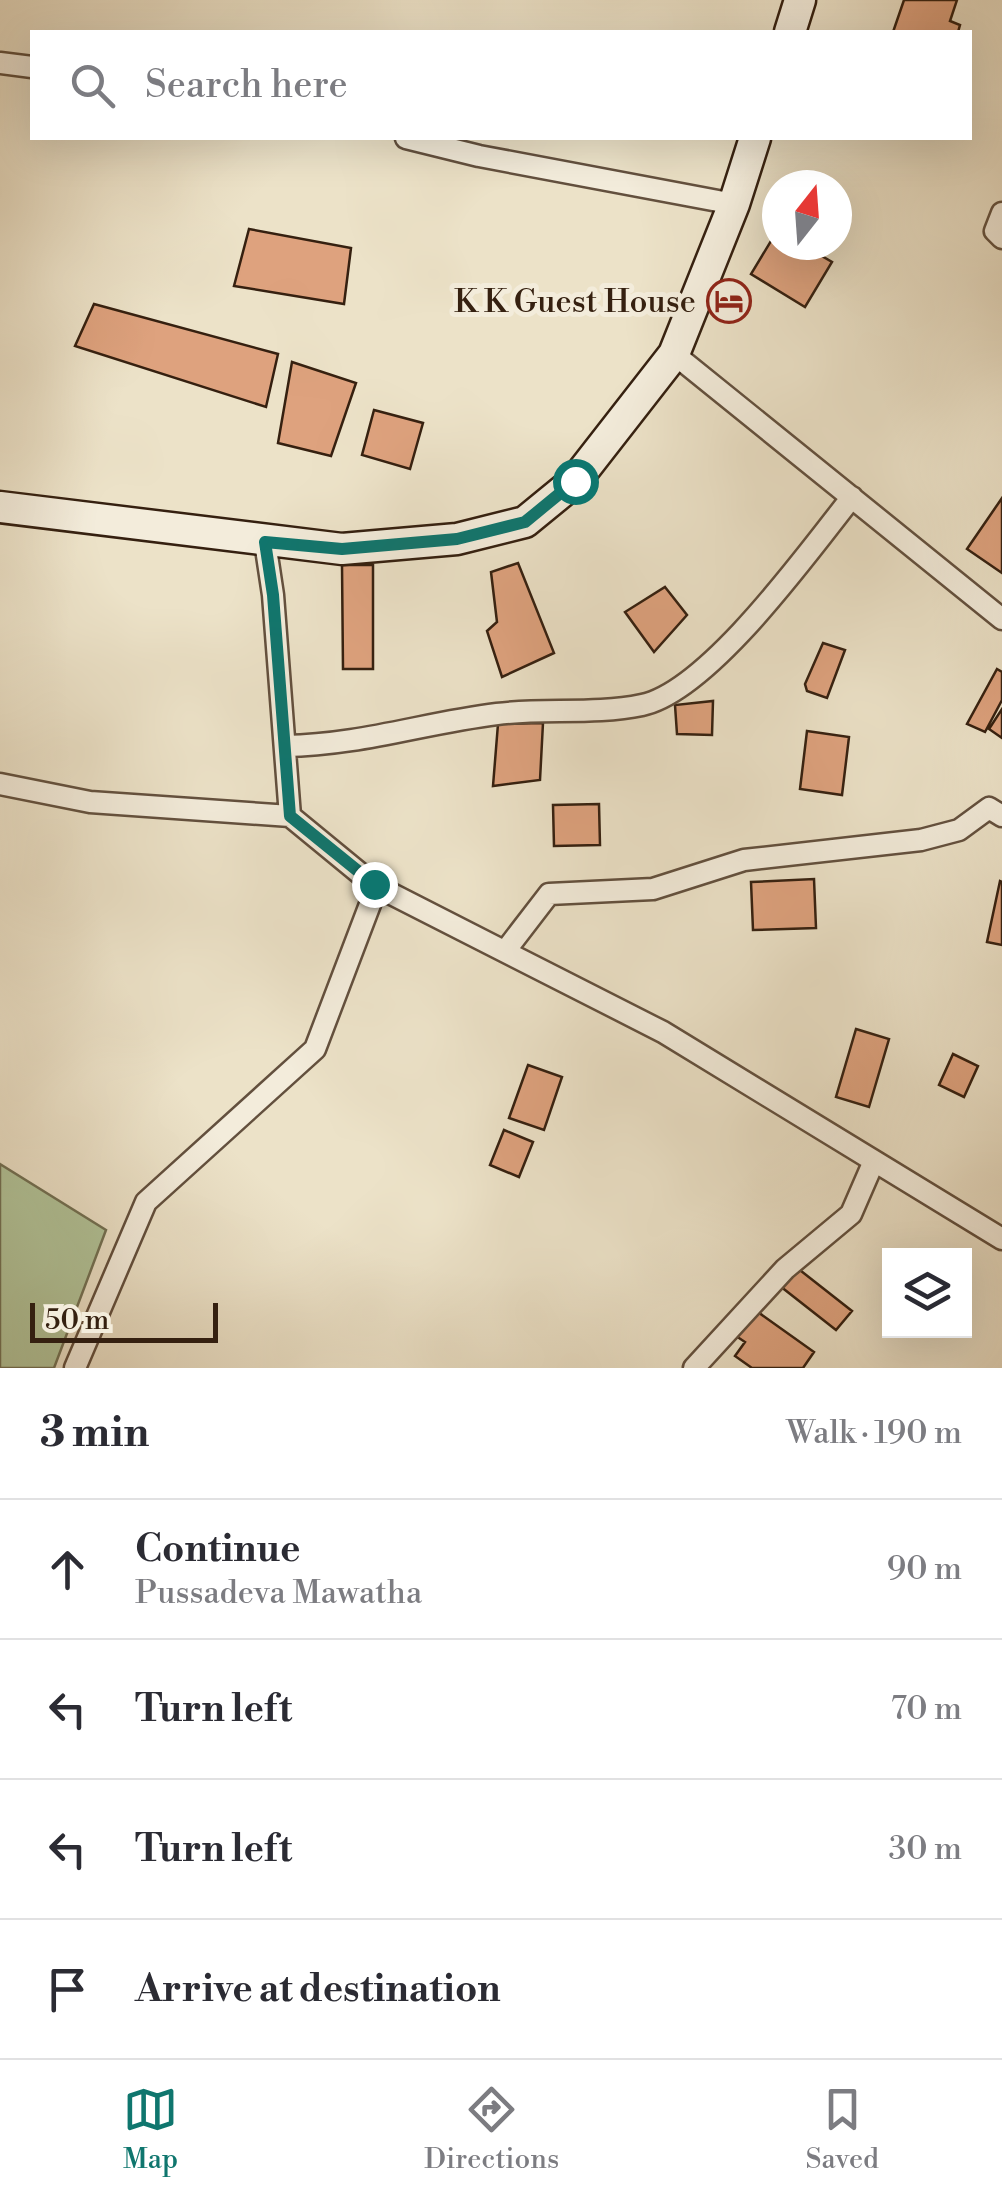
<!DOCTYPE html>
<html lang="en">
<head>
<meta charset="utf-8">
<style>
  :root { --surface:#fff; --page:#f2f2f3; --text:#2b2b33; --muted:#7c7c81; --line:#e1e1e2; --accent:#0f766e }
  body { margin:0; font-family:"Libre Bodoni",serif; background:var(--page); color:var(--text) }
  .controls { position:absolute; right:30px; bottom:30px; display:grid; overflow:hidden; border-radius:0px; box-shadow:0 10px 40px #0002 }
  .controls button { width:90px; height:90px; display:grid; place-items:center; padding:0; border:0; border-bottom:2px solid var(--line); background:var(--surface); color:var(--text); font:50px sans-serif }
  .compass { position:absolute; left:762px; top:170px; width:90px; height:90px; border-radius:50%; background:var(--surface); box-shadow:0 10px 40px #0002; rotate:17deg }
  .scale { position:absolute; left:30px; bottom:25px; width:188px; box-sizing:border-box; padding-left:10px; border:5px solid #352010; border-top:0; font-size:28px; line-height:35px; white-space:nowrap; color:#352010; -webkit-text-stroke:8px #f3ecdb; paint-order:stroke }
  .stop { position:absolute; width:30px; height:30px; margin:-22px; border:8px solid #0f766e; border-radius:50%; background:#fff }
  .stop.end { background:#0f766e; border-color:#fff; box-shadow:0 2px 10px #0008 }
  .list { margin:0; padding:0; list-style:none }
  h2 { display:flex; justify-content:space-between; align-items:center; height:130px; margin:0; padding:0 40px; font-size:42px }
  h2 small { font-size:32px; font-weight:400; color:var(--muted) }
  .list li { display:grid; grid-template-columns:65px 1fr auto; gap:30px; align-items:center; box-sizing:border-box; height:140px; padding:0 40px; border-top:2px solid var(--line) }
  .list b { display:block; font-size:38px; white-space:nowrap }
  .list p { margin:0; font-size:32px; white-space:nowrap; color:var(--muted) }
  .list em { font-size:32px; font-style:normal; color:var(--muted) }
  .icon { flex:none; width:55px; height:55px; fill:none; stroke:currentColor; stroke-width:2; stroke-linecap:round; stroke-linejoin:round }
  .map { position:relative; flex:none; width:1002px; height:1368px; overflow:hidden }
  .search { position:absolute; background:var(--surface); box-shadow:0 10px 40px #0002; left:30px; right:30px; top:30px; height:110px; display:flex; align-items:center; gap:25px; box-sizing:border-box; padding:0 35px; border-radius:0px; color:var(--muted); font-size:38px }
  .sheet { height:690px; background:var(--surface) }
  nav { display:flex; justify-content:space-around; align-items:center; box-sizing:border-box; height:140px; border-top:2px solid var(--line); background:var(--surface); font-size:28px; color:var(--muted) }
  nav a { display:grid; justify-items:center; gap:5px }
  nav .on { color:var(--accent) }
  .map>svg:first-child { display:block }
  .green { fill:#b2c49a; stroke:#747255; stroke-width:2.5 }
  .building { fill:#dea27e; stroke:#352010; stroke-width:2.5 }
  .lines { fill:none; stroke-linecap:round; stroke-linejoin:round }
  .street-casing { stroke:#63503e; stroke-width:25 }
  .secondary-casing { stroke:#352010; stroke-width:35 }
  .street { stroke:#f3ecdb; stroke-width:20 }
  .secondary { stroke:#f3ecdb; stroke-width:30 }
  .route { stroke:#0f766e; stroke-width:12 }
  .labels { text-anchor:middle; stroke-width:10; stroke-linejoin:round; paint-order:stroke }
  .poi-label { font-size:32px; fill:#352010; stroke:#f3ecdb; text-anchor:end }
</style>
</head>
<body>
<div class="map">
<svg width="1002" height="1368" viewBox="0 0 1002 1368">
  <rect width="100%" height="100%" fill="#ece2c8"/>
  <filter id="stains"><feTurbulence type="fractalNoise" baseFrequency=".002" numOctaves="4"/><feColorMatrix values="0 0 0 0 .2 0 0 0 0 .09 0 0 0 0 .02 0 0 0 .5 -.17"/></filter>
  <radialGradient id="worn" r=".72"><stop offset=".6" stop-color="#630" stop-opacity="0"/><stop offset="1" stop-color="#630" stop-opacity=".3"/></radialGradient>
  <path class="green" d="M0 1164 106 1230 54 1368H0Z"/>
  <path class="building" d="M904 0H957L950 21 960 25 958 32H893Z
    M249 229 351 248 344 304 234 286Z
    M777 231V245H803L832 262 805 307 751 274Z
    M94 304 278 354 266 407 75 346Z
    M292 362 356 383 331 456 278 443Z
    M374 410 423 423 410 469 362 455Z
    M1002 498V573L967 549Z
    M518 563 554 653 502 677 487 631 497 622 491 572Z
    M342 565H373V669H343Z
    M665 587 687 615 654 652 625 612Z
    M823 643 845 650 827 698 807 691 805 684Z
    M997 669 1002 672V700L985 732 967 724Z
    M713 701 712 735 677 734 675 705Z
    M1002 709V738L989 729Z
    M543 723 540 780 493 786 498 724Z
    M807 731 849 737 842 795 800 789Z
    M599 804 600 845 554 846 553 805Z
    M814 879 816 928 753 930 751 882Z
    M1000 881 1002 882V945L987 942Z
    M856 1029 889 1039 869 1107 836 1097Z
    M953 1054 978 1066 964 1097 939 1085Z
    M528 1065 562 1077 544 1130 509 1118Z
    M504 1130 533 1142 519 1177 490 1165Z
    M796 1267 852 1311 836 1330 780 1286Z
    M755 1310 814 1352 803 1368H752L735 1356 745 1342 736 1336Z"/>
  <g class="lines">
    <g class="street-casing">
      <path id="street" d="M0 63 32 67
        M406 138 479 156 734 204
        M1002 213 995 231 1002 238
        M674 354 1002 619
        M265 542 273 595 290 816
        M285 746C360 745 424 723 497 714 544 708 595 715 642 705 709 691 809 551 852 497
        M0 784 90 802 290 816 374 885 663 1032 1002 1239
        M506 950 549 894 653 889 744 860 921 840 959 830 989 808 1002 816
        M75 1368 146 1202 315 1049 377 886
        M694 1368 785 1269 851 1214 874 1161"/>
    </g>
    <g class="secondary-casing">
      <path id="secondary" d="M790 32 800 0
        M0 507 342 549 457 539 525 522 575 481 674 354 734 204 755 138"/>
    </g>
    <use href="#street" class="street"/>
    <use href="#secondary" class="secondary"/>
  </g>
  <g class="lines">
    <path class="route" d="M374 884 290 816 273 595 265 542 342 549 457 539 525 522 575 481"/>
  </g>
  <defs>
    <g id="hotel-ring" transform="scale(2.25)"><circle r="9.5" fill="#f3ecdb" stroke="#8f2418" stroke-width="1.5"/><path d="M-6-4.5h1.5V1H6V5H4.5V3h-9V5H-6ZM-4 0a1.8 1.8 0 1 1 3.6 0ZM.5 0V-2.5h3Q6-2.5 6 0Z" fill="#8f2418"/></g>
  </defs>
  <g fill-rule="evenodd">
    <use href="#hotel-ring" x="729" y="301"/>
  </g>
  <g class="labels">
    <g class="poi-label">
      <text x="696" y="312">K K Guest House</text>
    </g>
  </g>
  <rect width="100%" height="100%" filter="url(#stains)"/>
  <rect width="100%" height="100%" fill="url(#worn)"/>
</svg>
<div class="controls">
<button><svg class="icon" aria-label="layers" viewBox="0 0 24 24"><path d="M12 4l9 5-9 5-9-5zM3 14l9 5 9-5"/></svg></button>
</div>
<svg class="compass" viewBox="-18 -18 36 36"><path d="M0-13l5 13h-10z" fill="#e53935"/><path d="M0 13l5-13h-10z" fill="#7c7c81"/></svg>
<div class="scale">50 m</div>
<div class="stop" style="left:575px;top:481px"></div>
<div class="stop end" style="left:374px;top:884px"></div>
<div class="search"><svg class="icon" aria-label="search" viewBox="0 0 24 24"><circle cx="10" cy="10" r="6"/><path d="M15 15l6 6"/></svg>Search here</div>
</div>
<section class="sheet">
<h2>3 min<small>Walk · 190 m</small></h2>
<ul class="list">
<li><svg class="icon" aria-label="ahead" viewBox="0 0 24 24"><path d="M12 20V5M6 11l6-6 6 6"/></svg><div><b>Continue</b><p>Pussadeva Mawatha</p></div><em>90 m</em></li>
<li><svg class="icon" aria-label="left" viewBox="0 0 24 24"><path d="M17 20v-9H6M10 6l-5 5 5 5"/></svg><div><b>Turn left</b></div><em>70 m</em></li>
<li><svg class="icon" aria-label="left" viewBox="0 0 24 24"><path d="M17 20v-9H6M10 6l-5 5 5 5"/></svg><div><b>Turn left</b></div><em>30 m</em></li>
<li><svg class="icon" aria-label="arrive" viewBox="0 0 24 24"><path d="M6 21V4h12l-3 4 3 4H6"/></svg><div><b>Arrive at destination</b></div></li>
</ul>
</section>
<nav>
<a class="on"><svg class="icon" aria-label="map" viewBox="0 0 24 24"><path d="M3 6l6-2 6 2 6-2v14l-6 2-6-2-6 2zM9 4v14M15 6v14"/></svg>Map</a>
<a><svg class="icon" aria-label="directions" viewBox="0 0 24 24"><path d="M12 3l9 9-9 9-9-9zM9 14v-3h6M13 9l2 2-2 2"/></svg>Directions</a>
<a><svg class="icon" aria-label="saved" viewBox="0 0 24 24"><path d="M7 4h10v16l-5-4-5 4z"/></svg>Saved</a>
</nav>
</body>
</html>
